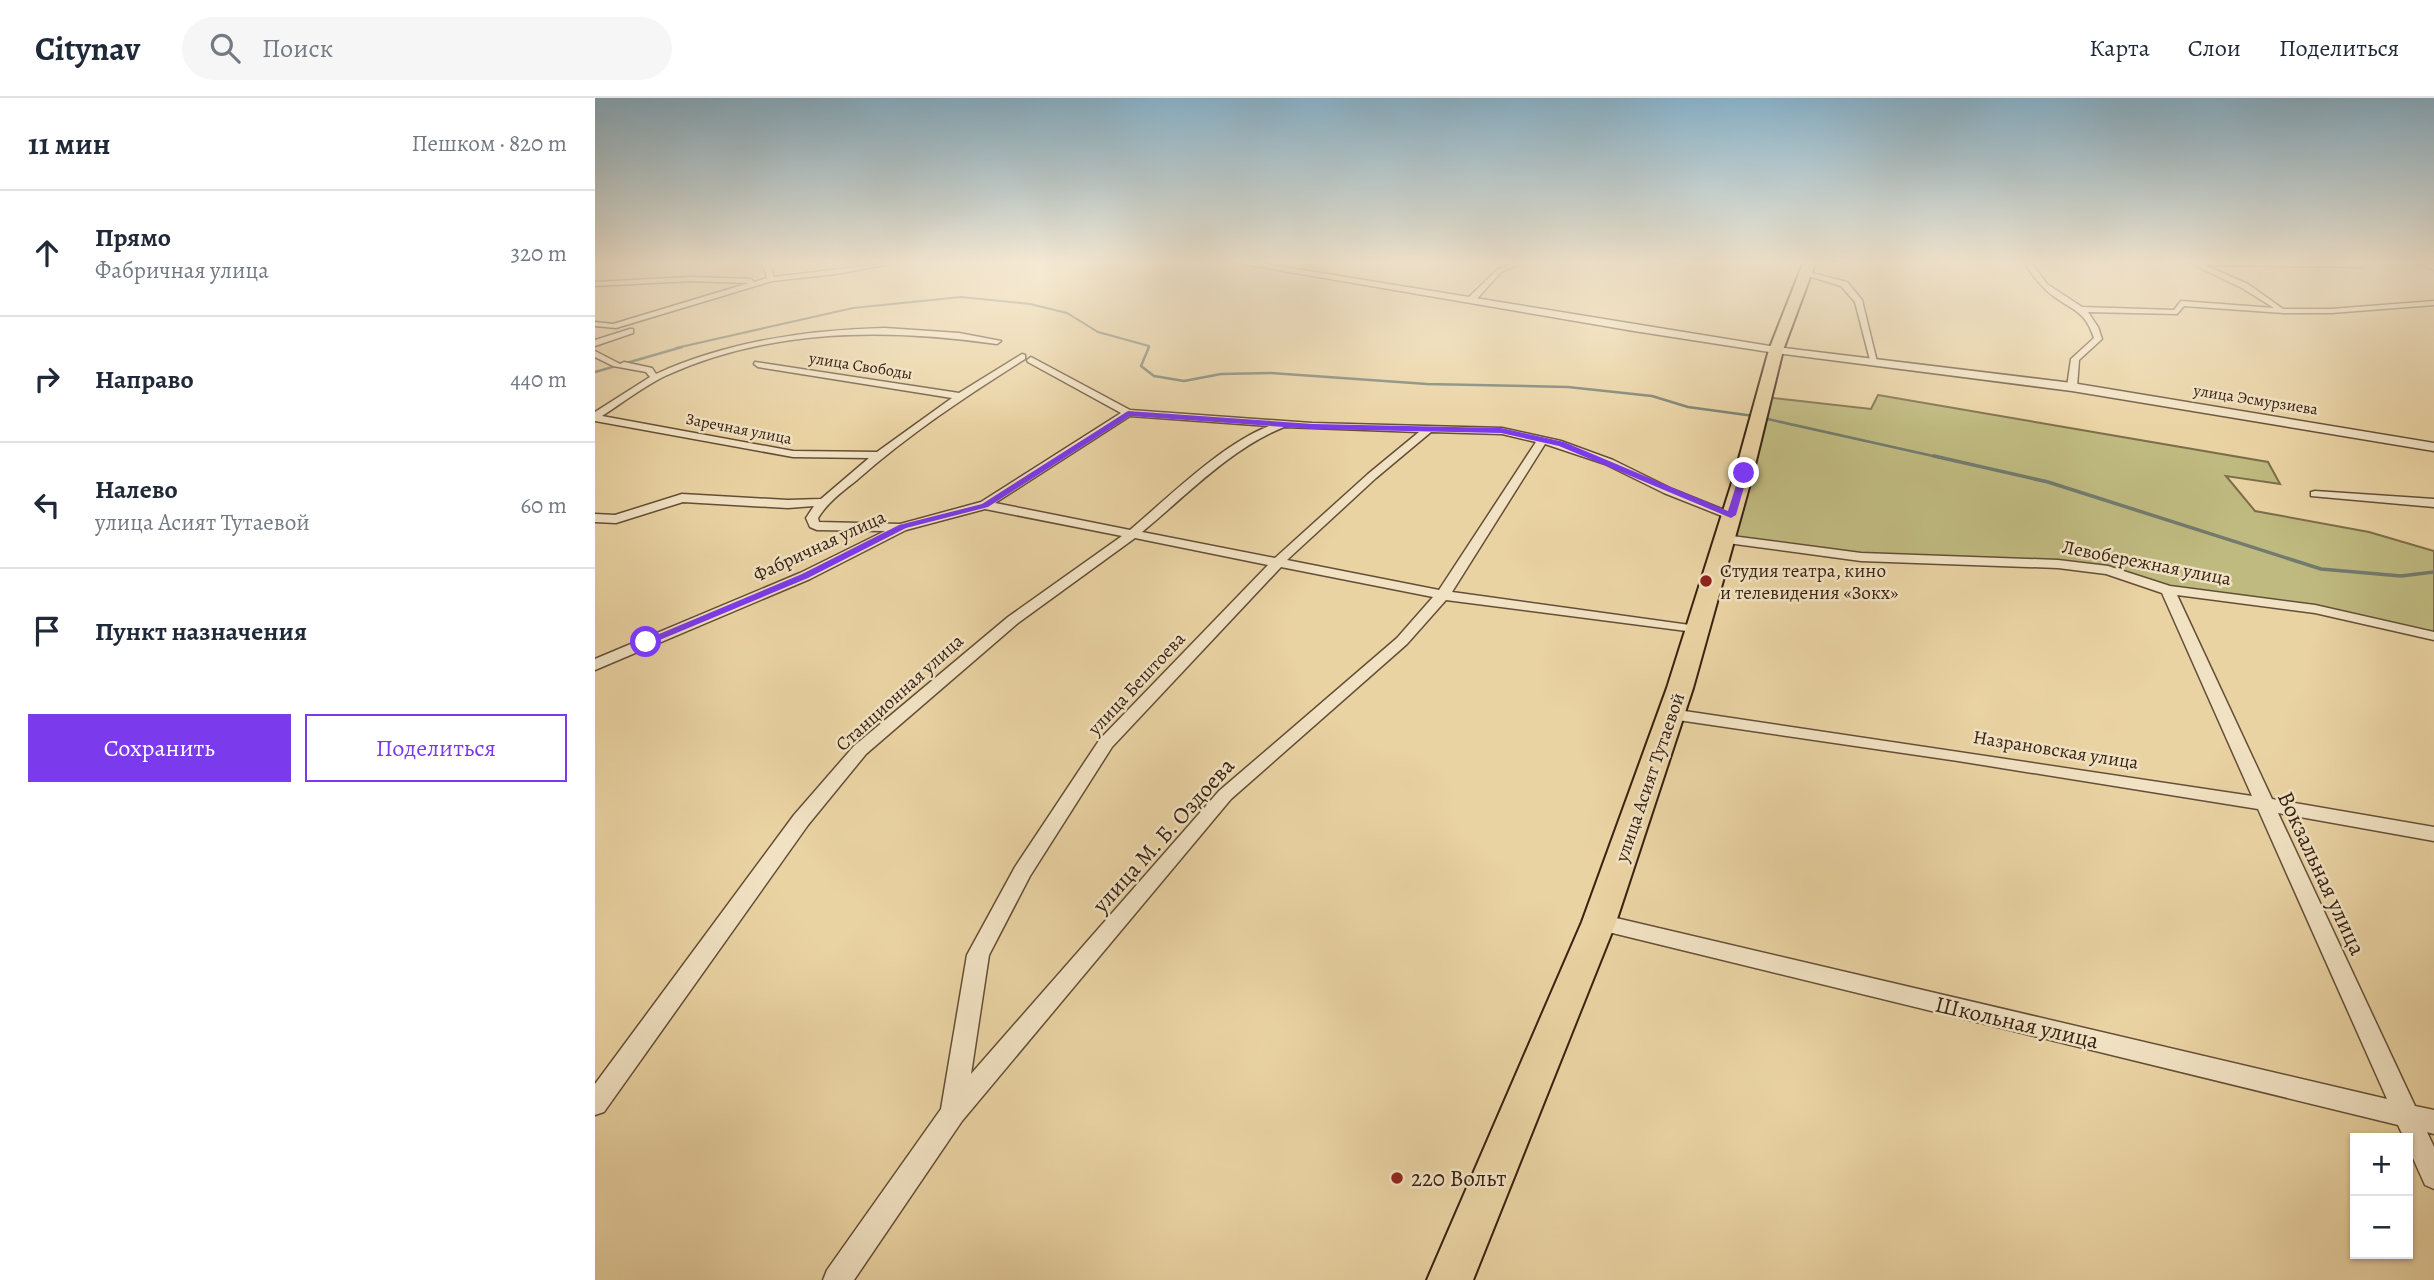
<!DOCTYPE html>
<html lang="ru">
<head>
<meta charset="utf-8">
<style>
  :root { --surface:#fff; --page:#f6f6f7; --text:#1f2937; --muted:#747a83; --line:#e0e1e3; --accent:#7c3aed }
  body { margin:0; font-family:Alegreya,serif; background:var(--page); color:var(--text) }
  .controls { position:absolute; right:21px; bottom:21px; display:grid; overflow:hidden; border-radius:0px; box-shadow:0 2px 5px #0004 }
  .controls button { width:63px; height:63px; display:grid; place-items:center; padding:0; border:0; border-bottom:2px solid var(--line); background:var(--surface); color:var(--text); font:35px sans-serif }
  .stop { position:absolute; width:21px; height:21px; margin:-16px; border:5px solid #7c3aed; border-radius:50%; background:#fff }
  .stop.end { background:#7c3aed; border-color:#fff; box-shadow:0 2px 7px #0008 }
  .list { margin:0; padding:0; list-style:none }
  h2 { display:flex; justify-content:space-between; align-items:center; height:91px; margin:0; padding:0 28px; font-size:30px }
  h2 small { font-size:23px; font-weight:400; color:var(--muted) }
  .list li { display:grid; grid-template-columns:46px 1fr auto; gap:21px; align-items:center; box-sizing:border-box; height:126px; padding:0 28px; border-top:2px solid var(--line) }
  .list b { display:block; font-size:26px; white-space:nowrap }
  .list p { margin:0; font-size:23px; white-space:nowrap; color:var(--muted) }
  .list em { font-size:23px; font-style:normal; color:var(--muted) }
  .actions { display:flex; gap:14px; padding:21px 28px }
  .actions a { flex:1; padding:16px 0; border:2px solid var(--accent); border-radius:0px; text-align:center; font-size:24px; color:var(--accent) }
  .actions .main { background:var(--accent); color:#fff }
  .icon { flex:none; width:38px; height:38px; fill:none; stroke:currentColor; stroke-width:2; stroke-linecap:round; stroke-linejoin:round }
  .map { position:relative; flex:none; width:1839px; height:1182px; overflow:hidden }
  header { display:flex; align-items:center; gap:42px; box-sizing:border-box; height:98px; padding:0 35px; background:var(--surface); border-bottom:2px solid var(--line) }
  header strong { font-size:33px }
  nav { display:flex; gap:38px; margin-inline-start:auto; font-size:24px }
  .search { width:490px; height:63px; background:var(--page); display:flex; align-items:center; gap:18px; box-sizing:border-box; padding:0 24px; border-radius:38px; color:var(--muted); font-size:26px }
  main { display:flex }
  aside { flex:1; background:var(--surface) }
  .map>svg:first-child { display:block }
  .green { fill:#bfba80; stroke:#7c6e4a; stroke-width:2 }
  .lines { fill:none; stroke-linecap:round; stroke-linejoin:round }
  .stream-far2 { stroke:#727b6e; stroke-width:2 }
  .stream-far1 { stroke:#727b6e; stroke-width:2.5 }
  .stream { stroke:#727b6e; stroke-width:3.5 }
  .minor-casing { stroke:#644e37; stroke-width:3 }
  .tertiary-casing { stroke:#644e37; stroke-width:3 }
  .primary-casing { stroke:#382213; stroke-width:4 }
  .minor { fill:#f1e2c3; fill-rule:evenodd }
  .tertiary { fill:#f1e2c3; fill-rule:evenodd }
  .primary { fill:#ead3a3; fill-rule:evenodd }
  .route { fill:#7c3aed }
  .poi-dot { fill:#8f2418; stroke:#f1e2c3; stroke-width:2.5 }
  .labels { text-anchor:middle; stroke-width:5; stroke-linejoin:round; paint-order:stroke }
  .far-street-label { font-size:16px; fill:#382213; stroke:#f1e2c3 }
  .street-label { font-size:19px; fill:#382213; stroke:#f1e2c3 }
  .poi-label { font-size:19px; fill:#382213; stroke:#f1e2c3; text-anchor:start }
  .near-street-label { font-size:23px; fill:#382213; stroke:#f1e2c3 }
  .near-poi-label { font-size:23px; fill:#382213; stroke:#f1e2c3; text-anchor:start }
</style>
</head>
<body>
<header>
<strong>Citynav</strong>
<div class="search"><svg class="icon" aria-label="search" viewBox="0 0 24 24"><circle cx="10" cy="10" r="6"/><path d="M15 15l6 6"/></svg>Поиск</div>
<nav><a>Карта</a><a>Слои</a><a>Поделиться</a></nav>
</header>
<main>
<aside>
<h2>11 мин<small>Пешком · 820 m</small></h2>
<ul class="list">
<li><svg class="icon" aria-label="ahead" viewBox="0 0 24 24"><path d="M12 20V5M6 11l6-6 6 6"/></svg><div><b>Прямо</b><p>Фабричная улица</p></div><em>320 m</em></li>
<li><svg class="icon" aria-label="right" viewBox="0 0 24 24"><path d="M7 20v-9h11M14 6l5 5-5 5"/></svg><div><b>Направо</b></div><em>440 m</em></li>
<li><svg class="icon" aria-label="left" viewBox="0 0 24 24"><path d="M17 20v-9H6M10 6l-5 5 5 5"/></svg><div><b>Налево</b><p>улица Асият Тутаевой</p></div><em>60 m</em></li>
<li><svg class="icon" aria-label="arrive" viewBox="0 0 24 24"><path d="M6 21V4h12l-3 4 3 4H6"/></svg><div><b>Пункт назначения</b></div></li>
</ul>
<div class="actions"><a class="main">Сохранить</a><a>Поделиться</a></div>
</aside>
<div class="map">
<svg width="1839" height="1182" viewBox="0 0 1839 1182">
  <rect width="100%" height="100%" fill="#ead3a3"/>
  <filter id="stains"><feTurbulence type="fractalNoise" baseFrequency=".00286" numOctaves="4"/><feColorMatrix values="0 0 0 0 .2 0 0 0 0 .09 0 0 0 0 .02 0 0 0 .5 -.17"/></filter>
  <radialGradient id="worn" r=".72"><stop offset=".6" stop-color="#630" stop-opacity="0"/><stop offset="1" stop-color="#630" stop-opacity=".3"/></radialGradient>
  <path class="green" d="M1283 297 1673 364 1685 386 1631 378 1660 413 1774 434 1839 453V538L1720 511 1573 492 1513 472 1266 459 1129 441 1169 299 1276 311Z"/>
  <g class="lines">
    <path class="stream-far2" d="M81 250 258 210 366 199 435 206 472 215 503 234 554 248 553 250"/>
    <path class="stream-far1" d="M554 249 546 268 559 278 589 283 626 276 676 275 832 286 973 289 1057 298 1093 309 1159 318
      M0 274 87 249
      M1168 320 1347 360"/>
    <path class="stream" d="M1339 358 1453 384 1726 471 1806 478 1839 474"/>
    <g class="minor-casing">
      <path id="minor" d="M167 163H173L179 179 311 163 241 176 177 183 21 230 0 228V224L18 226 154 185 96 183 0 188V184L96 179 156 181 159 184 172 180Z
        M923 163H932L906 174 880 203H874V199L902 172Z
        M1428 163H1435L1452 186 1487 209 1579 212 1586 203 1679 210 1647 190 1597 166 1598 163H1765L1770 167 1767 169 1609 167 1653 186 1688 211H1736L1839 203V207L1736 215H1689L1589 208 1582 216 1493 214 1503 229 1507 241 1484 262 1482 289 1477 292 1472 289 1476 261 1499 240C1490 212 1478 213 1457 197 1445 188 1437 176 1428 163Z
        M1209 173 1252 184 1267 202 1282 264 1275 262 1260 204 1246 188 1207 176Z
        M290 230 364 235 406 243 402 246C291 230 175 230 70 278 48 289 27 305 7 318L198 353 282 354 357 300 163 269 159 266 160 264 364 295 427 256 430 257V261C371 298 314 336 262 382 248 393 232 405 223 420L224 424 305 426 386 404 526 315 433 264 432 262 436 259 535 312 717 325 907 330 966 343 1018 362 1077 391 1142 417 1140 420H1132L1069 395 1010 366 950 346 857 494 1102 528 1107 529 1109 532 1107 535 851 502 812 546 636 701 367 1023 259 1182H228L232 1172 346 1011 372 857 420 769 505 641 673 467 540 440 423 525 271 656 213 727 9 1014 0 1017V986L199 717 259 648 413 519 527 438 390 411 311 432 215 481 0 572V561L205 475 290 433 222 432 215 429 211 420 219 408 193 410 88 404 21 425 0 424V416L20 417 87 396 193 402 226 401 274 360 198 359 0 323V314L55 279 51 274 18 268 0 259V253L25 266 29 264 57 270 61 276C133 243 212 232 290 230ZM535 318 674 328C626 347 575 398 535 432L400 405ZM689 329 824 334 773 376 680 460 547 434C592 397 635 351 689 329ZM836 334 907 336 941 344 844 492 692 462 781 380ZM686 469 838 499 802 540 624 693 376 976 394 857 435 778 517 649Z
        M35 231H38V235L0 248V242Z
        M1720 393 1839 401V409L1716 398V394Z
        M1129 437 1266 455 1463 462 1513 468 1575 488 1720 507 1839 534V542L1720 515 1582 497 1677 701 1839 729V743L1683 715 1820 1008 1839 1012V1036L1832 1034 1839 1049V1091L1830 1087 1813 1049V1040H1809L1803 1027 997 830 994 824 997 818 1004 816 1792 1001 1663 711 1363 663 1076 621 1068 616 1076 611 1657 698 1567 495 1511 476 1463 470 1266 463 1125 444 1123 441Z"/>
    </g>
    <g class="tertiary-casing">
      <path id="tertiary" d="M630 163H652L1181 249 1477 285 1839 345V353L1477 293 1181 255 1039 233Z
        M1822 163 1839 166V172L1823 165Z"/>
    </g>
    <g class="primary-casing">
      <path id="primary" d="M1209 163H1221L1188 252 1158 375 1098 590 1021 824 878 1182H832L987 824 1072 590 1140 375 1174 252Z"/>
    </g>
    <use href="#minor" class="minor"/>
    <use href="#tertiary" class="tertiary"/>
    <use href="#primary" class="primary"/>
  </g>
  <linearGradient id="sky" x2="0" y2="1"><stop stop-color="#88b5cf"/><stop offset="0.5" stop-color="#f6ebd6"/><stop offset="1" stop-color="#f6ebd6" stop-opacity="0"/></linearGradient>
  <rect width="1839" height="329" fill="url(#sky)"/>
  <path class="route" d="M533 313 718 326 906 330 969 344 1133 413 1145 375 1149 373 1153 375 1141 417 1136 420 964 348 906 335 718 331 535 318 393 409 311 430 213 480 55 546 45 544 207 476 304 427 387 406Z"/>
  <g class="poi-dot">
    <circle cx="1111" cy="483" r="7"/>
    <circle cx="802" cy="1080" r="7"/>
  </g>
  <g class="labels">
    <g class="far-street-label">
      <text transform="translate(266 267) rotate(9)" y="6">улица Свободы</text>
      <text transform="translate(1661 301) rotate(9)" y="6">улица Эсмурзиева</text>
      <text transform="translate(144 330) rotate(11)" y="6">Заречная улица</text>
    </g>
    <g class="street-label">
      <text transform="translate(224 447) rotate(-25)" y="7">Фабричная улица</text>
      <text transform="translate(1552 464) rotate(11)" y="7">Левобережная улица</text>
      <text transform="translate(541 585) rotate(-47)" y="7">улица Бештоева</text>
      <text transform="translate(304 594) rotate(-42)" y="7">Станционная улица</text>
      <text transform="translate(1461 651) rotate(9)" y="7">Назрановская улица</text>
      <text transform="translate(1054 679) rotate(-71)" y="7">улица Асият Тутаевой</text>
    </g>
    <g class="poi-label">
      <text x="1125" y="479">Студия театра, кино<tspan x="1125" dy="22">и телевидения «Зокх»</tspan></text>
    </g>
    <g class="near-street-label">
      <text transform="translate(568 737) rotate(-48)" y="8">улица М. Б. Оздоева</text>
      <text transform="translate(1727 775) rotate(65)" y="8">Вокзальная улица</text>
      <text transform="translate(1422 924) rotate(13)" y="8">Школьная улица</text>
    </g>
    <g class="near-poi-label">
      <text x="816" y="1088">220 Вольт</text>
    </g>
  </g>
  <rect width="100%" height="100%" filter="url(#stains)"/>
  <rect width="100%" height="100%" fill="url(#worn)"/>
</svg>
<div class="controls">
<button>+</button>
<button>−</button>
</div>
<div class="stop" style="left:51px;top:544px"></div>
<div class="stop end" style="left:1149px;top:375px"></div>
</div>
</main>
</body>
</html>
